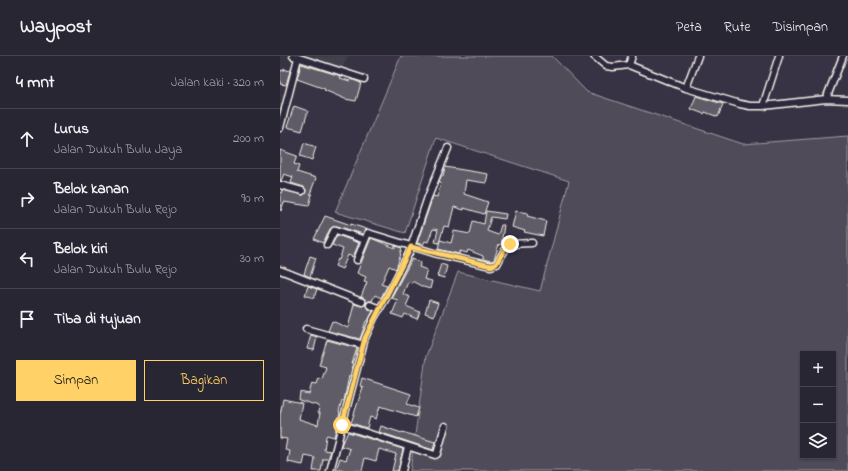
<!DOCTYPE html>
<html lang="id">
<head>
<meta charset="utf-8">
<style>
  :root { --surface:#292633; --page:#312e3b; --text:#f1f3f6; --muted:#a5a5ac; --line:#45434e; --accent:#ffd166 }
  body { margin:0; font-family:"Indie Flower",sans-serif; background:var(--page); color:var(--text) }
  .controls { position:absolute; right:12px; bottom:12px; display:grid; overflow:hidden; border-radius:0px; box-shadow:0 1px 3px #0004 }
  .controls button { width:36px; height:36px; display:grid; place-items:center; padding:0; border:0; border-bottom:1px solid var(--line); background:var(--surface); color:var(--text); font:20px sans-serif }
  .stop { position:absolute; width:12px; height:12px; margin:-9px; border:3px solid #ffd166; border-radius:50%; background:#fff }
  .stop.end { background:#ffd166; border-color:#fff; box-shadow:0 1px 4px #0008 }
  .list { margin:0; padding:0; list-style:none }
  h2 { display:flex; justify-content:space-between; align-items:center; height:52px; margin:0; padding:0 16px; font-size:17px }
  h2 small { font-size:13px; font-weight:400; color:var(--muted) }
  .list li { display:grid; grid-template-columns:26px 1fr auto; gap:12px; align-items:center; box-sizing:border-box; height:60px; padding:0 16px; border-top:1px solid var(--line) }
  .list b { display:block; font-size:15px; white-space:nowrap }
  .list p { margin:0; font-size:13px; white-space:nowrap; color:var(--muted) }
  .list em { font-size:13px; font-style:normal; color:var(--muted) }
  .actions { display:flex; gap:8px; padding:12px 16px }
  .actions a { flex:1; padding:9px 0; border:1px solid var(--accent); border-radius:0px; text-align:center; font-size:14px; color:var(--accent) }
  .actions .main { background:var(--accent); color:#111 }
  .icon { flex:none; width:22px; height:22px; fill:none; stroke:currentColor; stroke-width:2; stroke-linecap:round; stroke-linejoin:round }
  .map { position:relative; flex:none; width:568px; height:415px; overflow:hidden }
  header { display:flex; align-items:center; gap:24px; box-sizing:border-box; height:56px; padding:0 20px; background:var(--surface); border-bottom:1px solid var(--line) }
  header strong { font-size:19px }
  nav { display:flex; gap:22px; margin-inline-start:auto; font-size:14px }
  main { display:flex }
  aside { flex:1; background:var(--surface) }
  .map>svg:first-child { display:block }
  .built { fill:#433f4e }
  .green { fill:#504b59; stroke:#a29ea0; fill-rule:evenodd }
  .building { fill:#5f5c67; stroke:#f4f1e8 }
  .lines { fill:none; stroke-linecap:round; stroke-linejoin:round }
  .minor-casing { stroke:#f4f1e8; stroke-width:9 }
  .minor { stroke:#2f2a3d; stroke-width:6 }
  .route { stroke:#ffd166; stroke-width:5 }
</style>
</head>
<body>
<header>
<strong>Waypost</strong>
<nav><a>Peta</a><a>Rute</a><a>Disimpan</a></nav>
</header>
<main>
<aside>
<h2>4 mnt<small>Jalan kaki · 320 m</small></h2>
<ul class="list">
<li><svg class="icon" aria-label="ahead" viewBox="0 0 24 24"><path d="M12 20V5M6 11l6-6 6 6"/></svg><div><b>Lurus</b><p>Jalan Dukuh Bulu Jaya</p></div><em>200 m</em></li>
<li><svg class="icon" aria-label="right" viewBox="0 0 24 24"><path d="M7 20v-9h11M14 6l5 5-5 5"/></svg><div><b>Belok kanan</b><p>Jalan Dukuh Bulu Rejo</p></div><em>90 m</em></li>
<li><svg class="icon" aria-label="left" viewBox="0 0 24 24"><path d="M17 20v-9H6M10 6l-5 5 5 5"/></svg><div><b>Belok kiri</b><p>Jalan Dukuh Bulu Rejo</p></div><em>30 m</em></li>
<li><svg class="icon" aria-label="arrive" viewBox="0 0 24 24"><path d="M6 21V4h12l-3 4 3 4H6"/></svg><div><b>Tiba di tujuan</b></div></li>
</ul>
<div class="actions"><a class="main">Simpan</a><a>Bagikan</a></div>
</aside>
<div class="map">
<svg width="568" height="415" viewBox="0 0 568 415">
  <rect width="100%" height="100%" fill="#373244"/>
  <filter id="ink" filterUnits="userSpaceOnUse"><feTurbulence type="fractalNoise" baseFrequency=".025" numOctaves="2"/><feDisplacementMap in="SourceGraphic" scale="8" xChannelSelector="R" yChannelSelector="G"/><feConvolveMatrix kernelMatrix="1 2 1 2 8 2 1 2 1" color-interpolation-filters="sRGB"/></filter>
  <g filter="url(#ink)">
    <path class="built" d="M25 0H68L61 14 24 2Z"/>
    <path class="green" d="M121 0H272L307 36 463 88 568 80V415H130L146 300 178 216 260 235 289 125 156 82 125 177 55 156ZM523 298H553V400H523Z"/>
    <path class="building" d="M21 8 61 20 60 22 70 25 71 23 81 27 76 45 65 43 44 34 45 33 17 23Z
      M4 13 10 15 6 29 0 28V14L4 15Z
      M416 40 443 48 438 61 425 56 424 58 411 53Z
      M14 50 28 55 22 75 7 71Z
      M24 87 36 91 32 104 20 100Z
      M0 94 17 100 14 108 19 110 17 116 36 122 30 138H32L29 150 4 146 1 155 0 154V141L2 134 23 139 25 138 26 134 24 131 11 127 13 121 4 118 1 125H0Z
      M165 111 208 118 206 127 186 124 184 138 208 146 204 158 184 152V154L174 151 169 171 164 170 159 187 155 186 158 174 153 173 148 186 145 185 143 189 137 187 153 140 157 141 161 127H159L161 120H163Z
      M206 155 226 158 225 163 211 161 207 175 218 179 221 169H224L221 189 219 188 214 204 211 205 203 203V200L188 194 187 197 180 195 179 198 158 193 160 184 171 187 174 175 190 178 193 165 204 168Z
      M236 155 248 157 247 160 266 165 263 180 244 176 245 175 232 171Z
      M45 160 71 169V168L86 173 83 178 57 170H54L50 173 43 187 34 183Z
      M57 179 79 187 73 201 68 199 62 213 55 210 58 203 59 204 63 193 52 189Z
      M91 182 115 192V190L122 192 120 198H121L116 213 109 210 104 222 101 228 107 230 101 242 95 239 92 245H89L86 247 85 243 81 241 87 226 84 225 86 221 77 217Z
      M30 200 36 202 30 221 24 218Z
      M132 203 141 206 139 211 147 214 144 223 152 225 150 233 143 231 132 225V227L128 226 123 238 130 241 126 250 140 256 137 263 125 258 123 262 112 258 118 244 111 242Z
      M161 208 167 210 164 222 157 220Z
      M28 230 37 233 34 242 25 239Z
      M149 244 158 247 154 260 145 257Z
      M74 248 82 250 86 248 87 252 93 255 88 265H86L80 283 48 275 52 265 68 272Z
      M31 279 37 281 34 294 27 293Z
      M47 284 77 292 72 308 73 309 70 320H69L64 345H62L59 356 60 357 54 381 47 379 46 380 44 394 51 395 48 403H43L41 415H33L35 402 25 400 23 409 8 406 10 395 5 394 7 383 0 382V359L3 343 22 347 19 363 38 369 40 357H38L39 350 19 344 20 336 29 338 32 327 37 328 39 322 42 323 46 311 39 309Z
      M82 322 131 338 127 348 139 352 136 361 100 350 96 363 90 361 87 372 71 367 83 331 80 330Z
      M101 370 122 377V376L155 386 153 394 99 376Z
      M68 376 123 393 118 415H112L116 398 99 393 96 405 85 402 82 415 56 414 60 402 66 404 70 393 61 390 63 384H64Z"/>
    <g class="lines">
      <g class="minor-casing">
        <path id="minor" d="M13 0 84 23
          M314 0 326 10 333 11 349 9 406 32 460 48 470 50H483L546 43 568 44
          M349 9 352 0
          M406 32 418 0
          M546 43 563 0
          M483 50 499 0
          M0 72 18 2
          M0 129 22 135
          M47 189 54 175 56 174 85 184
          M77 204 88 177 154 197 211 210 217 208C229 186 226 188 252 187
          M0 214 82 246
          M90 249 100 253
          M26 273 83 289
          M62 369 155 399 157 398 165 370
          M50 415 85 282 94 262 105 244 129 197 148 141 168 92
          M122 415 128 391"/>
      </g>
      <use href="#minor" class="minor"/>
    </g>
  </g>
  <g class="lines" filter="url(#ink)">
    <path class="route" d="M62 369 85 282 131 191 211 210 216 208 226 191 230 188"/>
  </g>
</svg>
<div class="controls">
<button>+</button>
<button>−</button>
<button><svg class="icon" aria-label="layers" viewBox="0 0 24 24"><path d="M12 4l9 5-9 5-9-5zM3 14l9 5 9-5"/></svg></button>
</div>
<div class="stop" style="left:62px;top:369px"></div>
<div class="stop end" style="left:230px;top:188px"></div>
</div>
</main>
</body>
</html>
